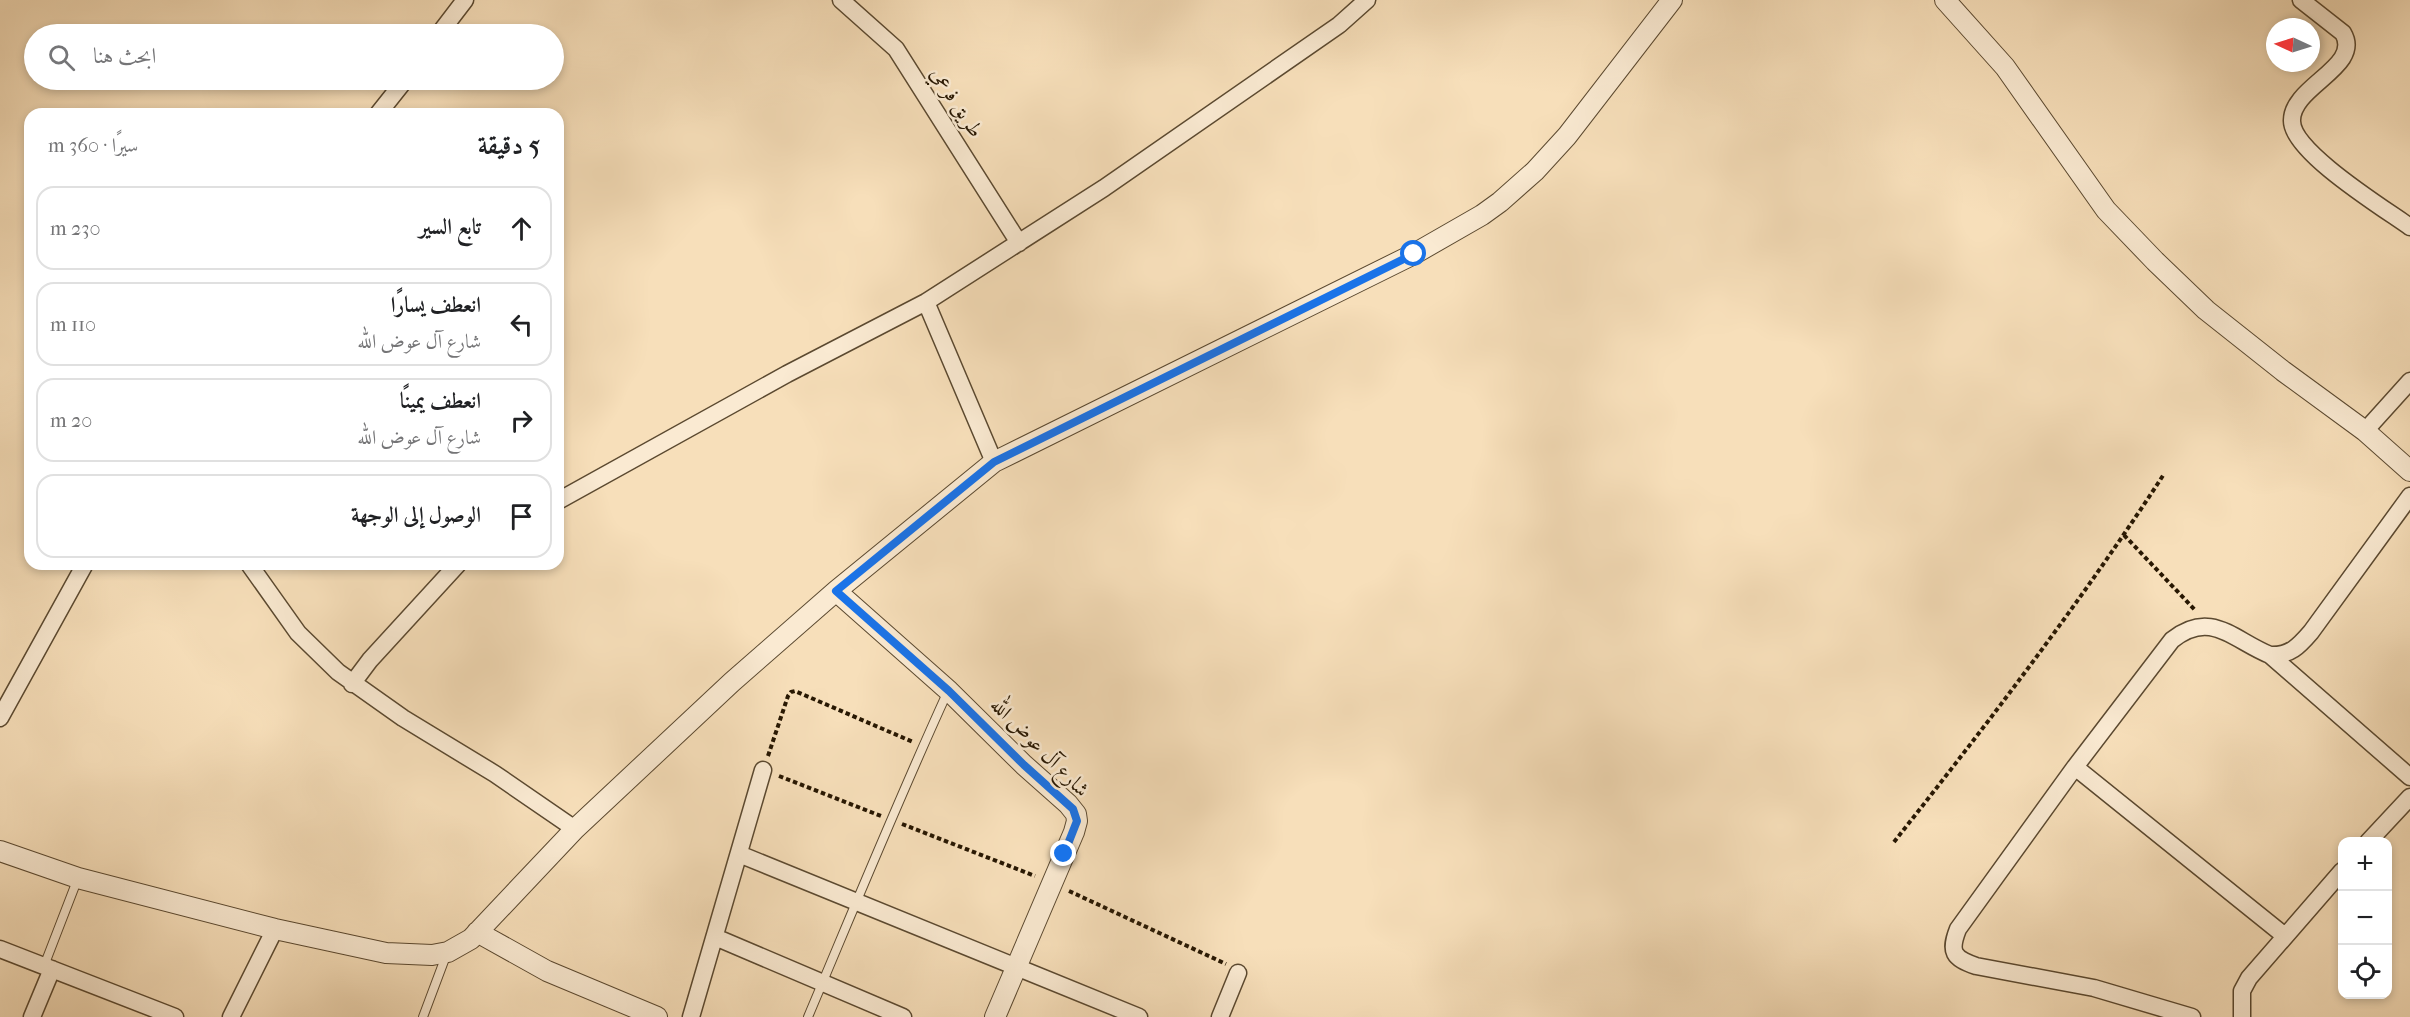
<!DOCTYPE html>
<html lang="ar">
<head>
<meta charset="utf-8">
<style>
  :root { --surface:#fff; --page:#f6f6f6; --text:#202124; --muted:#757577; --line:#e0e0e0 }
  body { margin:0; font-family:"IM FELL French Canon",Amiri,serif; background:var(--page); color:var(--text); direction:rtl }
  .controls { position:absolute; right:18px; bottom:18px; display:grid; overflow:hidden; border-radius:12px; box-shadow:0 3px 9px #0003 }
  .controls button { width:54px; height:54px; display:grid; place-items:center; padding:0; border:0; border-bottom:2px solid var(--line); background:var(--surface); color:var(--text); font:30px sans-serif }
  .compass { position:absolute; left:2266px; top:18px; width:54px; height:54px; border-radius:50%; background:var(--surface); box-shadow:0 3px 9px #0003; rotate:274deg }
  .stop { position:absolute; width:18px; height:18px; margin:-14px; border:4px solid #1a73e8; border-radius:50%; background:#fff }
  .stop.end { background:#1a73e8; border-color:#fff; box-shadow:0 2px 6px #0008 }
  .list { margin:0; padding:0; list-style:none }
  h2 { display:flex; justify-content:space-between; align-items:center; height:78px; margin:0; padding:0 24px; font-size:26px }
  h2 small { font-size:20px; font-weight:400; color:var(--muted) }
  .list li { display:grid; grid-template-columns:39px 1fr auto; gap:18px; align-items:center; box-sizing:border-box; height:84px; margin:0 12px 12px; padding:0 12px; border:2px solid var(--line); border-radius:18px }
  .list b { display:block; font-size:22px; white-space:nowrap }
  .list p { margin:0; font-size:20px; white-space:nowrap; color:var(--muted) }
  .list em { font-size:20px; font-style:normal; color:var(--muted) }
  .icon { flex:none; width:33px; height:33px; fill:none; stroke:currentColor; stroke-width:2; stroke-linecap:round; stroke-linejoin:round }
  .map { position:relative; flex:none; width:2410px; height:1017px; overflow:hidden; direction:ltr }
  .search { position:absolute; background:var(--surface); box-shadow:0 3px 9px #0003; left:24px; top:24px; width:540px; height:66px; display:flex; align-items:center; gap:15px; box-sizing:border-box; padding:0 21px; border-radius:33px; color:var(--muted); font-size:22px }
  .panel { position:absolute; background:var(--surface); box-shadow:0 3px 9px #0003; left:24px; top:108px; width:540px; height:462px; border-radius:18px; direction:rtl }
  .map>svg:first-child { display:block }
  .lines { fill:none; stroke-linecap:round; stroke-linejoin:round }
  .service-casing { stroke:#5b4930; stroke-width:10 }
  .minor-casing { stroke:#5b4930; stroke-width:19 }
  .tertiary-casing { stroke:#5b4930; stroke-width:22 }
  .path { stroke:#271702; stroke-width:4; stroke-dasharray:4.5 3; stroke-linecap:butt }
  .service { stroke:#faead2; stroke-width:8 }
  .minor { stroke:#faead2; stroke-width:16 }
  .tertiary { stroke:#faead2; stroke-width:20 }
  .route { stroke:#1a73e8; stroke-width:8 }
  .labels { text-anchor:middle; stroke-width:5; stroke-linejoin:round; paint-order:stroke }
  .street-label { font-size:21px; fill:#271702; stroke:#faead2 }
</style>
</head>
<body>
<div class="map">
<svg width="2410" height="1017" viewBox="0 0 2410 1017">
  <rect width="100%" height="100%" fill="#f7dfba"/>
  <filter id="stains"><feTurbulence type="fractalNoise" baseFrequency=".00333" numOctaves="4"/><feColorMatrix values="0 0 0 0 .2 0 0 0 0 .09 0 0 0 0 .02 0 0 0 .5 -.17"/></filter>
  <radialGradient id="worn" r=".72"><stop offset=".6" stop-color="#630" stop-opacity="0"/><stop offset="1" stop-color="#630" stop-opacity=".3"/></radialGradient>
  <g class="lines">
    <g class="service-casing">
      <path id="service" d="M44 966 78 878
        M423 1017 447 953
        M808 1017C854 908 899 798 948 691"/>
    </g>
    <g class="minor-casing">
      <path id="minor" d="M841 0 896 49 1019 243
        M2301 0 2343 33C2363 67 2291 86 2292 121 2292 152 2385 209 2410 227
        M439 34 465 0
        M378 114 405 80
        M926 302 994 462
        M2365 431 2410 381
        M558 501 787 374 926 302 1104 188 1339 25 1367 0
        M249 564 298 633 338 672 403 718 495 774 575 829
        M2270 655 2410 777
        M352 684 370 660 458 564
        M0 718 85 564
        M2075 767 2285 936
        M2368 842 2410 797
        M739 854 1139 1017
        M715 937 903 1017
        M0 949 175 1017
        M32 1017 52 969
        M231 1017 275 929
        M691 1017 763 770
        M1220 1017 1238 973
        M2192 1017 2094 988 1976 966C1953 958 1949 952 1958 929L2075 767 2172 640C2211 609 2233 640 2270 655 2290 656 2299 646 2311 632L2410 496
        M2242 1017V991L2249 978 2342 871"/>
    </g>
    <g class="tertiary-casing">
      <path id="tertiary" d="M1945 0 2005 67 2106 210 2155 261 2206 310 2283 371 2365 431 2410 471
        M836 591 949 691 1024 765 1068 804 1076 814 1077 821 1074 832 995 1017
        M0 851 78 878 275 929 386 953 432 955 448 952 471 939 575 829 732 682 836 591 994 462 1414 254 1482 215 1500 202 1535 171 1567 136 1672 0
        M477 932 547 971 657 1017"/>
    </g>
    <path class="path" d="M2124 535 2195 610
      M768 756 788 696 791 692 795 691 913 742
      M779 776 881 816
      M902 824 1035 876
      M1894 842C1988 723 2081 602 2164 474
      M1069 891 1226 964"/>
    <use href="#service" class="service"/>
    <use href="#minor" class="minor"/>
    <use href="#tertiary" class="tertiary"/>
  </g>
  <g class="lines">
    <path class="route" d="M1064 854 1077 821 1073 809 1024 765 949 691 836 591 994 462 1414 254"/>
  </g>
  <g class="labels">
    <g class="street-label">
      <text transform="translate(957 102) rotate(57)" y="7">طريق فرعي</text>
      <text transform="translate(1040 747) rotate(45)" y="7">شارع آل عوض الله</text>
    </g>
  </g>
  <rect width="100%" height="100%" filter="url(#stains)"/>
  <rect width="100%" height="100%" fill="url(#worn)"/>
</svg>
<div class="controls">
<button>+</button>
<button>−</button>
<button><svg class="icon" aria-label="locate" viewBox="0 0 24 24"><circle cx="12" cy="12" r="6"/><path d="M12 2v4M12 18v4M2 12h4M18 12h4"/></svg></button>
</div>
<svg class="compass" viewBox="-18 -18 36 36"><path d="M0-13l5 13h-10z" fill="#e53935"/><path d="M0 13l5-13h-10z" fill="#757577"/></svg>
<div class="stop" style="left:1414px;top:254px"></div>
<div class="stop end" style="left:1064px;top:854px"></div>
<div class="search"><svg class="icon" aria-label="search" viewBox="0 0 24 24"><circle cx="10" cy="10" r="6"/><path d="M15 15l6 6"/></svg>ابحث هنا</div>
<section class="panel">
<h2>5 دقيقة<small>سيرًا · 360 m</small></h2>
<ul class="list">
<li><svg class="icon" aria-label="ahead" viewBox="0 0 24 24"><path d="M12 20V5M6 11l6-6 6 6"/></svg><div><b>تابع السير</b></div><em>230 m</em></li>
<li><svg class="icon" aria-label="left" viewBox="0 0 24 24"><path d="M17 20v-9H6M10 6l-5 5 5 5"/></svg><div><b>انعطف يسارًا</b><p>شارع آل عوض الله</p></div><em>110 m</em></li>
<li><svg class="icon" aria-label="right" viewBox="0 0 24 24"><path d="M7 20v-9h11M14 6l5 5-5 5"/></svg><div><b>انعطف يمينًا</b><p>شارع آل عوض الله</p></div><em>20 m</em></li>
<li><svg class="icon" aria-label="arrive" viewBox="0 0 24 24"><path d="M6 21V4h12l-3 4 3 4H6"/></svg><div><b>الوصول إلى الوجهة</b></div></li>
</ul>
</section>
</div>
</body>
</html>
